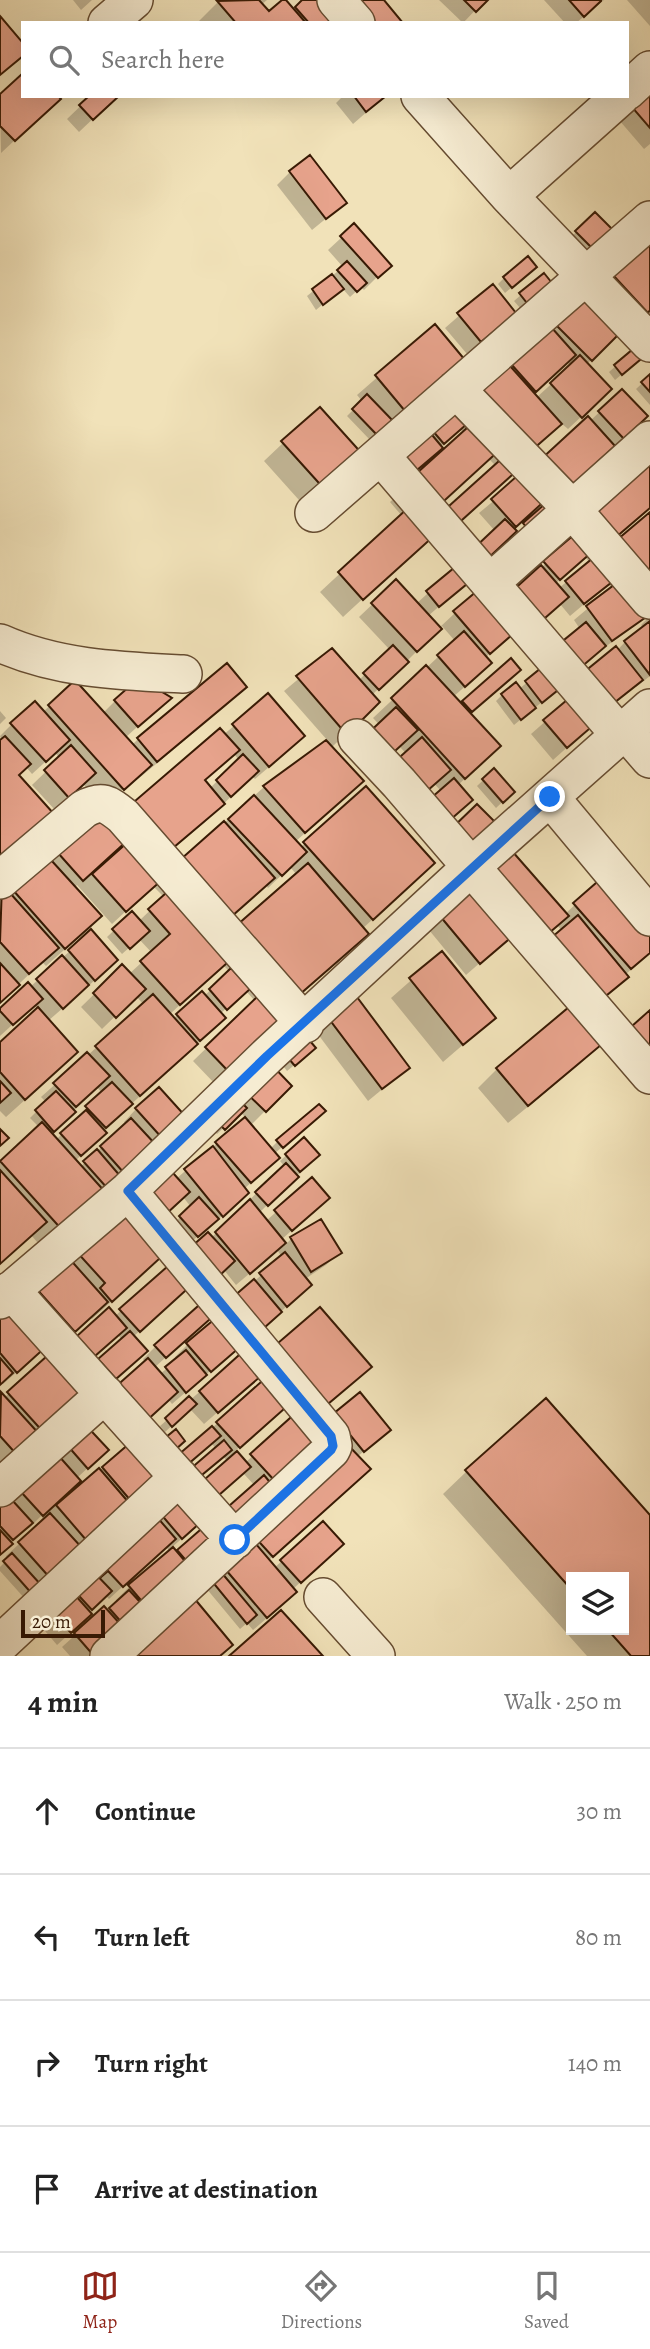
<!DOCTYPE html>
<html lang="en">
<head>
<meta charset="utf-8">
<style>
  :root { --surface:#fff; --page:#f6f6f6; --text:#222; --muted:#767676; --line:#e0e0e0; --accent:#8f2418 }
  body { margin:0; font-family:Alegreya,serif; background:var(--page); color:var(--text) }
  .controls { position:absolute; right:21px; bottom:21px; display:grid; overflow:hidden; border-radius:0px; box-shadow:0 7px 28px #0002 }
  .controls button { width:63px; height:63px; display:grid; place-items:center; padding:0; border:0; border-bottom:2px solid var(--line); background:var(--surface); color:var(--text); font:35px sans-serif }
  .scale { position:absolute; left:21px; bottom:18px; width:84px; box-sizing:border-box; padding-left:7px; border:4px solid #381a04; border-top:0; font-size:19px; line-height:24px; white-space:nowrap; color:#381a04; -webkit-text-stroke:5px #f6ecd2; paint-order:stroke }
  .stop { position:absolute; width:21px; height:21px; margin:-16px; border:5px solid #1a73e8; border-radius:50%; background:#fff }
  .stop.end { background:#1a73e8; border-color:#fff; box-shadow:0 2px 7px #0008 }
  .list { margin:0; padding:0; list-style:none }
  h2 { display:flex; justify-content:space-between; align-items:center; height:91px; margin:0; padding:0 28px; font-size:30px }
  h2 small { font-size:23px; font-weight:400; color:var(--muted) }
  .list li { display:grid; grid-template-columns:46px 1fr auto; gap:21px; align-items:center; box-sizing:border-box; height:126px; padding:0 28px; border-top:2px solid var(--line) }
  .list b { display:block; font-size:26px; white-space:nowrap }
  .list em { font-size:23px; font-style:normal; color:var(--muted) }
  .icon { flex:none; width:38px; height:38px; fill:none; stroke:currentColor; stroke-width:2; stroke-linecap:round; stroke-linejoin:round }
  .map { position:relative; flex:none; width:650px; height:1656px; overflow:hidden }
  .search { position:absolute; background:var(--surface); box-shadow:0 7px 28px #0002; left:21px; right:21px; top:21px; height:77px; display:flex; align-items:center; gap:18px; box-sizing:border-box; padding:0 24px; border-radius:0px; color:var(--muted); font-size:26px }
  .sheet { height:595px; background:var(--surface) }
  nav { display:flex; justify-content:space-around; align-items:center; box-sizing:border-box; height:98px; border-top:2px solid var(--line); background:var(--surface); font-size:19px; color:var(--muted) }
  nav a { display:grid; justify-items:center; gap:4px }
  nav .on { color:var(--accent) }
  .map>svg:first-child { display:block }
  .shadow { fill:#0003; fill-rule:evenodd }
  .building { fill:#e7a38c; stroke:#381a04; stroke-width:2 }
  .lines { fill:none; stroke-linecap:round; stroke-linejoin:round }
  .minor-casing { stroke:#664c31; stroke-width:40 }
  .minor { stroke:#f6ecd2; stroke-width:37 }
  .route { stroke:#1a73e8; stroke-width:9 }
</style>
</head>
<body>
<div class="map">
<svg width="650" height="1656" viewBox="0 0 650 1656">
  <rect width="100%" height="100%" fill="#f1e2b9"/>
  <filter id="stains"><feTurbulence type="fractalNoise" baseFrequency=".00286" numOctaves="4"/><feColorMatrix values="0 0 0 0 .2 0 0 0 0 .09 0 0 0 0 .02 0 0 0 .5 -.17"/></filter>
  <radialGradient id="worn" r=".72"><stop offset=".6" stop-color="#630" stop-opacity="0"/><stop offset="1" stop-color="#630" stop-opacity=".3"/></radialGradient>
  <path class="shadow" d="M73 0H92L81 10Z
    M220 0H267L261 5 269 14 293 11 305 0H382L401 23H201L199 21Z
    M439 0H485L463 23Z
    M544 0H604L576 23H565Z
    M627 0H650V26Z
    M650 83V144L644 149 613 113Z
    M23 96 45 112 1 153 0 97Z
    M91 96H117L79 132 67 119Z
    M343 96H385L353 124 336 103Z
    M290 172 345 203 312 230 277 185Z
    M595 214 611 230 586 254 570 238Z
    M354 226 389 265 364 290 361 287 350 297 342 288 316 310 307 296 343 267 328 250Z
    M650 241V345L594 294Z
    M529 273 505 293 498 284 504 278Z
    M544 275V289L520 308 514 301Z
    M492 287 514 313 467 354 445 328Z
    M584 291 622 329 586 365 597 402 568 429 561 423 541 443 432 535 343 617 320 592 402 516 390 502 464 433 460 429 440 447 441 448 428 461 396 488 377 465ZM567 362 571 366 536 398 533 394ZM489 459 496 466 427 529 420 522Z
    M435 327 463 360 371 441 347 416 362 401 357 395Z
    M639 346V360L615 380 609 372Z
    M650 376V405L636 389Z
    M622 391 633 429 610 451 547 497 512 529 495 531 479 513 590 421Z
    M283 443 363 457 307 509 264 461Z
    M650 457V509L591 559 595 564 650 515 646 614 633 627 598 652 554 692 514 725 496 701 502 695 519 689 545 668 580 629 574 620 612 588 608 584 570 616 560 604 516 629 485 658 477 676 453 697 461 705 511 661 506 683 470 714 480 765 458 785 441 791 373 718 455 641 442 626 406 662 372 695 378 702 331 748 343 799 295 842 301 847 365 788 414 882 362 929 367 934 348 953 278 1014 216 1085 193 1061 255 1001 246 991 220 1014 211 1031 102 1131 91 1146 75 1161 80 1167 126 1125 124 1122 136 1109 184 1118 44 1250 31 1235 0 1262V1162L39 1127 30 1118 46 1102 41 1097 144 1005 136 996 102 1029 81 1007 122 967 129 974 152 953 139 939 122 954 107 937 132 913 139 921 164 897 153 886 112 924 77 885 74 888 81 935 46 966 42 962 0 1002V888L41 851 112 825 234 726 290 749 255 779 252 776 204 823 150 868 161 880 264 787 328 741 284 691 332 651 359 680 390 650 359 617 396 582 416 604 459 565 471 579 428 616 439 628 455 613 499 607 571 540 561 528ZM585 557 590 563 559 588 555 584ZM234 754 239 760 210 788 204 781ZM290 867 297 875 222 942 213 933 266 885 268 888ZM223 965 230 972 204 996 202 993 173 1019 169 1015ZM97 1087 102 1093 56 1140 50 1134Z
    M650 616V676L636 687 635 685 592 721 581 735 553 760 531 734 572 698 625 642 644 628 641 625Z
    M75 682 103 713 115 701 169 698 125 738 132 745 138 739 245 687 226 706 138 779 131 781 104 807 83 784 55 810 32 785 60 758 55 753 32 774 26 767 17 776 33 833 0 743 2 741 0 736 12 724 43 712Z
    M0 711 6 718 0 724Z
    M494 770 513 792 496 808 477 786Z
    M603 879 650 952 625 975 627 977 614 990 583 1016 562 931 557 925 513 934 466 975 429 930 442 917 565 914Z
    M91 932 103 973 48 1021 57 1071 6 1117 0 1111V1044L38 1009 34 1005 0 1036V1010L30 987Z
    M442 953 494 1018 443 1062 391 998Z
    M324 1012 408 1068 368 1101 311 1025Z
    M598 1045 580 1064 508 1123 478 1088 497 1069Z
    M308 1054 287 1071 278 1059Z
    M290 1086 250 1126 270 1149 278 1141 317 1117 274 1154 278 1158 244 1189 234 1206 191 1242 174 1223 191 1207 183 1197 150 1227V1267L92 1319 90 1317 61 1343 22 1300 170 1172 176 1179 246 1118 240 1112 217 1134 206 1123 233 1096Z
    M304 1139 318 1155 259 1213 266 1221 312 1180 328 1198 281 1240 285 1245 291 1239 320 1221 339 1252 326 1265 305 1279 310 1285 241 1348 239 1346 172 1404 168 1399 130 1435 101 1403 145 1362 143 1359 155 1347 206 1301 217 1314 282 1257 277 1250 236 1285 224 1270 204 1288 196 1279 133 1337 145 1351 102 1391 87 1373 122 1340 118 1335 81 1368 65 1350 109 1310 115 1316 208 1234 211 1238 284 1166 280 1161ZM212 1315 216 1320 188 1344 175 1357 177 1360 160 1374 154 1368Z
    M0 1318 34 1357 3 1384H0Z
    M57 1349 94 1390 0 1470V1395L4 1398Z
    M248 1350 369 1367 308 1422 320 1435 103 1656H70L62 1647 104 1609 107 1612 118 1602 116 1600 129 1587 170 1552 166 1547 109 1599 105 1595 88 1612 77 1627 57 1645 34 1618 91 1565 183 1503 228 1462 211 1443 212 1428 264 1382 259 1376 204 1424 190 1409 165 1432 160 1426ZM285 1406 294 1417 245 1463 235 1451ZM243 1473 255 1486 176 1553 171 1548 186 1535 194 1516Z
    M334 1416 375 1442 357 1457 349 1488 268 1561 274 1568 282 1561 328 1557 293 1589 295 1592 282 1605 253 1630 247 1623 240 1629 201 1582Z
    M61 1439 93 1463 77 1478 79 1481 68 1494 70 1496 130 1445 157 1475 26 1600 0 1571V1567L8 1559 6 1556 45 1520 41 1516 29 1528 27 1526 0 1554V1493Z
    M467 1471 650 1517V1656H587L443 1494ZM571 1577H624V1630H571Z"/>
  <path class="building" d="M259 0 269 11 282 0H286L306 23H236L217 1Z
    M302 0H324L345 23H309L295 7Z
    M347 0H384L403 23H366Z
    M464 0H488L476 12Z
    M569 0H601V1L584 17Z
    M0 16 23 43V56L0 75Z
    M23 73V96H58L61 99 15 141 0 126V94Z
    M650 80V128L625 99Z
    M89 96H119L93 120 79 105Z
    M354 96H386L366 112Z
    M310 155 347 203 326 219 289 171Z
    M595 212 613 230 593 249 575 231Z
    M354 223 392 266 378 278 340 236Z
    M650 238V310L648 313 612 274Z
    M528 256 537 267 512 288 503 277Z
    M347 261 367 283 357 292 337 270Z
    M544 273 552 283 527 303 519 293Z
    M332 274 344 289 323 305 312 289Z
    M493 284 516 313 481 342 457 313Z
    M584 288 624 329 592 361 552 321Z
    M544 319 576 355 536 392 503 355Z
    M435 324 465 360 405 411 375 375Z
    M639 344 647 354 622 375 614 365Z
    M580 355 612 389 582 418 550 383Z
    M501 356 562 424 524 457 461 391Z
    M650 374V392L641 382Z
    M622 389 648 416 624 439 598 411Z
    M367 394 394 422 378 436 352 409Z
    M456 396 475 417 444 444 426 423Z
    M320 407 365 457 327 492 281 441Z
    M588 416 615 446 566 491 539 461Z
    M478 418 504 446 433 511 407 482Z
    M422 423 443 448 410 476 389 451Z
    M509 452 522 466 452 529 439 515Z
    M650 455V508L608 544 578 508Z
    M525 469 550 496 516 527 491 499Z
    M546 503 558 518 535 538 523 523Z
    M409 507 435 535 363 600 338 572Z
    M650 512V593L611 545Z
    M505 519 517 531 483 563 471 551Z
    M575 534 592 552 560 580 543 561Z
    M593 558 612 582 584 604 565 581Z
    M460 563 473 579 439 607 426 591Z
    M541 565 569 597 537 625 509 594Z
    M396 579 442 629 417 652 371 603Z
    M622 579 649 615 612 641 586 606Z
    M483 586 520 628 490 654 453 611Z
    M650 621V675L624 641Z
    M586 622 606 646 573 674 553 649Z
    M464 631 492 663 465 687 437 655Z
    M393 645 409 662 379 690 363 673Z
    M616 646 643 680 605 710 578 677Z
    M332 648 380 702 347 735 296 676Z
    M511 658 521 670 472 712 462 701Z
    M227 663 247 687 157 762 137 738Z
    M546 664 563 686 542 703 525 681Z
    M426 665 501 746 465 779 391 698Z
    M139 678 172 698 138 727 114 700Z
    M75 680 152 765 124 790 48 705Z
    M516 682 536 708 521 720 501 694Z
    M268 693 305 736 269 767 232 724Z
    M573 695 596 723 567 748 543 720Z
    M35 701 70 740 46 762 10 723Z
    M396 707 418 730 384 761 363 738Z
    M220 728 240 750 205 780 225 804 167 853 128 807Z
    M5 736 31 764 19 775 54 814 0 863V740Z
    M422 737 451 770 419 798 390 766Z
    M326 740 364 781 305 833 263 786Z
    M71 745 96 773 69 798 44 770Z
    M243 754 259 771 231 797 216 780Z
    M494 768 515 792 503 803 482 779Z
    M454 778 473 800 442 827 423 805Z
    M366 786 435 863 373 920 303 842Z
    M254 795 307 852 282 876 228 819Z
    M477 804 498 825 472 851 451 829Z
    M95 805 128 840 83 881 50 844Z
    M224 821 275 878 223 924 172 867Z
    M129 841 163 879 126 912 92 874Z
    M41 849 102 916 65 949 5 881Z
    M512 851 569 916 542 939 485 875Z
    M308 863 369 934 291 1002 229 932Z
    M604 876 650 928V953L631 969 573 903Z
    M2 884 59 948 29 974 0 942Z
    M174 886 236 955 180 1005 140 961 170 934 148 909Z
    M474 887 514 935 480 964 440 916Z
    M132 911 150 931 130 949 112 929Z
    M578 915 629 977 596 1004 545 943Z
    M91 929 118 960 95 981 68 950Z
    M442 951 496 1018 463 1045 409 978Z
    M62 955 89 985 63 1009 36 979Z
    M0 963 20 985 0 1003Z
    M122 964 146 989 116 1018 93 993Z
    M231 968 250 989 227 1010 209 989Z
    M28 982 43 999 13 1025 0 1011V1008Z
    M351 989 410 1068 382 1089 323 1011Z
    M202 991 226 1018 200 1041 176 1014Z
    M261 993 286 1019 230 1073 205 1047Z
    M153 994 198 1044 140 1096 95 1046Z
    M38 1007 78 1052 25 1100 0 1072V1042Z
    M569 1007 601 1045 528 1106 496 1068Z
    M650 1010V1048L623 1034Z
    M304 1034 316 1048 295 1066 283 1052Z
    M87 1052 110 1076 76 1107 53 1083Z
    M267 1060 292 1086 266 1112 240 1087Z
    M0 1081 11 1093 0 1103Z
    M112 1082 133 1104 106 1128 85 1106Z
    M159 1087 187 1118 163 1139 135 1108Z
    M56 1091 76 1112 54 1132 35 1110Z
    M233 1094 247 1108 225 1130 211 1115Z
    M319 1104 326 1111 283 1148 276 1140Z
    M86 1110 107 1133 81 1156 60 1133Z
    M245 1117 280 1158 251 1183 215 1142Z
    M131 1118 156 1145 124 1173 100 1146Z
    M42 1122 107 1194 64 1232 0 1161Z
    M0 1129 9 1138 0 1146Z
    M304 1137 320 1155 300 1172 285 1154Z
    M213 1146 249 1193 223 1217 184 1169Z
    M97 1149 121 1177 108 1189 83 1161Z
    M286 1163 299 1177 268 1206 255 1192Z
    M165 1164 190 1192 165 1215 139 1187Z
    M0 1170 47 1222 0 1264Z
    M312 1177 330 1198 292 1231 274 1210Z
    M199 1197 219 1219 198 1237 179 1216Z
    M250 1199 286 1243 250 1274 215 1232Z
    M129 1201 171 1248 112 1302 100 1288 105 1283 75 1250Z
    M321 1219 342 1253 311 1272 290 1237Z
    M208 1232 235 1261 218 1277 191 1247Z
    M285 1252 312 1285 287 1307 259 1273Z
    M67 1256 108 1302 75 1332 34 1286Z
    M176 1259 196 1281 140 1332 119 1309Z
    M254 1279 282 1312 255 1336 226 1303Z
    M206 1299 218 1312 166 1358 154 1345Z
    M13 1304 49 1344 17 1373 0 1353V1315Z
    M109 1307 127 1328 95 1356 77 1336Z
    M320 1307 372 1367 322 1409 271 1349Z
    M223 1312 247 1341 211 1372 186 1343Z
    M130 1331 148 1351 116 1379 98 1359Z
    M57 1347 96 1390 46 1435 7 1392Z
    M248 1347 268 1370 218 1413 199 1391Z
    M186 1350 207 1375 186 1393 165 1367Z
    M0 1358 13 1373 0 1385Z
    M148 1358 178 1392 144 1423 113 1389Z
    M270 1374 293 1401 240 1448 216 1422Z
    M1 1392 41 1436 18 1456 0 1436Z
    M360 1392 391 1430 364 1452 333 1414Z
    M189 1396 197 1404 172 1427 165 1418Z
    M546 1398 650 1515V1656H631L608 1630H624V1577H571V1589L465 1470Z
    M299 1410 323 1435 274 1480 250 1454Z
    M81 1420 109 1450 88 1469 60 1437Z
    M212 1426 221 1436 187 1465 178 1455Z
    M176 1429 185 1441 175 1450 165 1438Z
    M224 1440 232 1450 197 1479 189 1470Z
    M130 1443 159 1476 131 1501 102 1467Z
    M347 1444 371 1469 273 1557 250 1532Z
    M50 1446 81 1481 43 1516 11 1481Z
    M237 1451 251 1467 211 1502 197 1486Z
    M99 1468 130 1504 87 1541 56 1505Z
    M264 1475 277 1491 235 1528 221 1513Z
    M2 1489 33 1523 13 1540 0 1526V1490Z
    M173 1489 201 1522 182 1539 154 1506Z
    M150 1509 176 1539 123 1587 108 1571 101 1577 90 1564Z
    M50 1513 84 1550 51 1579 18 1542Z
    M323 1521 344 1544 301 1583 280 1560Z
    M207 1524 226 1545 195 1571 177 1550Z
    M0 1530 13 1544 0 1555Z
    M250 1537 297 1592 267 1618 220 1563Z
    M173 1547 196 1574 151 1612 128 1585Z
    M12 1553 42 1586 33 1595 3 1561Z
    M88 1566 112 1591 92 1610 69 1585Z
    M216 1566 257 1615 247 1624 206 1574Z
    M67 1586 92 1614 71 1633 46 1604Z
    M129 1590 150 1613 130 1632 109 1608Z
    M194 1598 233 1645 220 1656H123Z
    M104 1606 129 1634 94 1656 74 1633Z
    M281 1610 323 1656H229Z"/>
  <g class="lines">
    <g class="minor-casing">
      <path id="minor" d="M336 0 356 23
        M107 23 134 0
        M627 91 650 70
        M420 96 509 196 650 343
        M509 196 621 96
        M456 389 572 509 650 600
        M381 456 620 735
        M314 513 650 220
        M491 582 650 440
        M0 643C58 669 121 671 183 674
        M625 730 650 759
        M357 738 399 783 650 1075
        M550 797 650 917
        M0 880 84 809C102 799 108 804 123 816L305 1024
        M11 1290 235 1540
        M0 1300 128 1191 267 1056 471 867 650 708
        M0 1488 105 1394
        M323 1597 376 1656
        M0 1644 179 1477
        M109 1656 331 1450 333 1446 331 1436 128 1191"/>
    </g>
    <use href="#minor" class="minor"/>
  </g>
  <g class="lines">
    <path class="route" d="M235 1540 331 1450 333 1446 331 1436 128 1191 267 1056 550 797"/>
  </g>
  <rect width="100%" height="100%" filter="url(#stains)"/>
  <rect width="100%" height="100%" fill="url(#worn)"/>
</svg>
<div class="controls">
<button><svg class="icon" aria-label="layers" viewBox="0 0 24 24"><path d="M12 4l9 5-9 5-9-5zM3 14l9 5 9-5"/></svg></button>
</div>
<div class="scale">20 m</div>
<div class="stop" style="left:235px;top:1540px"></div>
<div class="stop end" style="left:550px;top:797px"></div>
<div class="search"><svg class="icon" aria-label="search" viewBox="0 0 24 24"><circle cx="10" cy="10" r="6"/><path d="M15 15l6 6"/></svg>Search here</div>
</div>
<section class="sheet">
<h2>4 min<small>Walk · 250 m</small></h2>
<ul class="list">
<li><svg class="icon" aria-label="ahead" viewBox="0 0 24 24"><path d="M12 20V5M6 11l6-6 6 6"/></svg><div><b>Continue</b></div><em>30 m</em></li>
<li><svg class="icon" aria-label="left" viewBox="0 0 24 24"><path d="M17 20v-9H6M10 6l-5 5 5 5"/></svg><div><b>Turn left</b></div><em>80 m</em></li>
<li><svg class="icon" aria-label="right" viewBox="0 0 24 24"><path d="M7 20v-9h11M14 6l5 5-5 5"/></svg><div><b>Turn right</b></div><em>140 m</em></li>
<li><svg class="icon" aria-label="arrive" viewBox="0 0 24 24"><path d="M6 21V4h12l-3 4 3 4H6"/></svg><div><b>Arrive at destination</b></div></li>
</ul>
</section>
<nav>
<a class="on"><svg class="icon" aria-label="map" viewBox="0 0 24 24"><path d="M3 6l6-2 6 2 6-2v14l-6 2-6-2-6 2zM9 4v14M15 6v14"/></svg>Map</a>
<a><svg class="icon" aria-label="directions" viewBox="0 0 24 24"><path d="M12 3l9 9-9 9-9-9zM9 14v-3h6M13 9l2 2-2 2"/></svg>Directions</a>
<a><svg class="icon" aria-label="saved" viewBox="0 0 24 24"><path d="M7 4h10v16l-5-4-5 4z"/></svg>Saved</a>
</nav>
</body>
</html>
